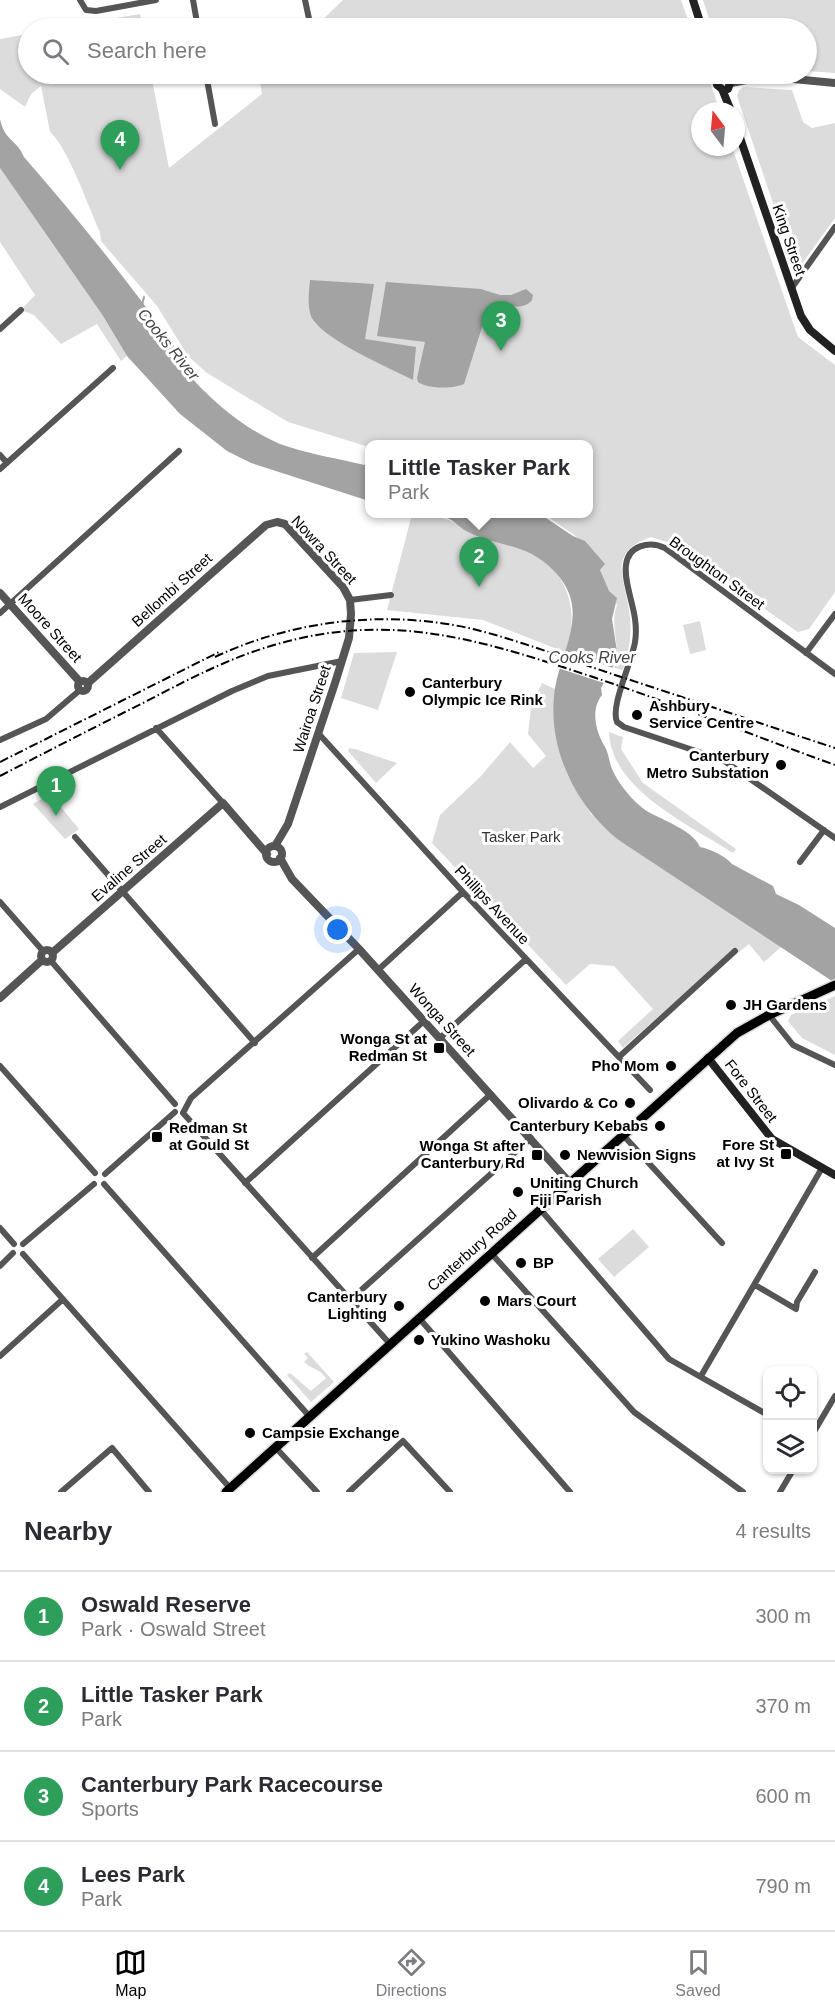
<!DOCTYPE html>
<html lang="en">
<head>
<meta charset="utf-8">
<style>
  :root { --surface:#fff; --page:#f2f2f3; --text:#2b2b33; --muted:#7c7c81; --line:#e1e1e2; --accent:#000 }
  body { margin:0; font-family:Helvetica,sans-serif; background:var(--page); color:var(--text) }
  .controls { position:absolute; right:18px; bottom:18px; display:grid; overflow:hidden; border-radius:12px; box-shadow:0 2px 4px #0004 }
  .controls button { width:54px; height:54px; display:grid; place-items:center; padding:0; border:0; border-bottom:2px solid var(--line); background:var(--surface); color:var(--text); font:30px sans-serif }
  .compass { position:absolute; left:691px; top:102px; width:54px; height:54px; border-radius:50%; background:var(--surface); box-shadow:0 2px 4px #0004; rotate:344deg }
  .you { position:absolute; left:338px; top:930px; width:21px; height:21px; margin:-15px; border:4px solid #fff; border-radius:50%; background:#1a73e8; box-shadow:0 0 0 9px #1a73e833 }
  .badge { display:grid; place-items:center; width:39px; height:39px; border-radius:50%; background:var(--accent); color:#fff; font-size:20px; font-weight:700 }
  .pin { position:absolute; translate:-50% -50px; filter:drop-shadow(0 2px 3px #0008) }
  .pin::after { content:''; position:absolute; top:32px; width:21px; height:18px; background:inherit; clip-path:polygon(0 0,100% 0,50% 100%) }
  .popup { position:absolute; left:365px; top:440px; width:228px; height:78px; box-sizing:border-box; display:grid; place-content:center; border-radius:12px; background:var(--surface); filter:drop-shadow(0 2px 4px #0005); font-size:20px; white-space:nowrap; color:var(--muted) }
  .popup b { font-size:22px; color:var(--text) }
  .popup::after { content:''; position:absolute; left:50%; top:100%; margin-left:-12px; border:12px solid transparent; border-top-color:var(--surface) }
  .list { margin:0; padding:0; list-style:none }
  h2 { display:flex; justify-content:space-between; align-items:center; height:78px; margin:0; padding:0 24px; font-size:26px }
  h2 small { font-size:20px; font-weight:400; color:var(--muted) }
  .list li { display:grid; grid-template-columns:39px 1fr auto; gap:18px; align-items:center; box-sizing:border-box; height:90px; padding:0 24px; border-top:2px solid var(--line) }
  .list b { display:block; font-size:22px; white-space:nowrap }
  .list p { margin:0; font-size:20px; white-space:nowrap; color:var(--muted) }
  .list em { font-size:20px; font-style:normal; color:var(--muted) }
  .icon { flex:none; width:33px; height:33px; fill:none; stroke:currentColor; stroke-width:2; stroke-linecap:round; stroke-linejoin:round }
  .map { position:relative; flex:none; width:835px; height:1492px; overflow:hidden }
  .search { position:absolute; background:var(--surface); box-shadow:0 2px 4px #0004; left:18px; right:18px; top:18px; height:66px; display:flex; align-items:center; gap:15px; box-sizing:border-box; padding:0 21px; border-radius:33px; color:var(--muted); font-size:22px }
  .sheet { height:438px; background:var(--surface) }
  nav { display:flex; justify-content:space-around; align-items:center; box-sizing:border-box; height:84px; border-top:2px solid var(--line); background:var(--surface); font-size:16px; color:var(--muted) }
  nav a { display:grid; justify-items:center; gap:3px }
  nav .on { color:var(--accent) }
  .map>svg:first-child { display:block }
  .green { fill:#dcdcdc }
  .water { fill:#a3a3a3 }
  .pier { fill:#fff }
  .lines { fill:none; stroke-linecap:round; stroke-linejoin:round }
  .stream { stroke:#a3a3a3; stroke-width:2 }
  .trunk-casing { stroke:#dbdbdb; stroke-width:12 }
  .minor { stroke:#555; stroke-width:6 }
  .tertiary { stroke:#555; stroke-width:8 }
  .secondary { stroke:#222; stroke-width:8 }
  .trunk { stroke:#000; stroke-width:9 }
  .rail { stroke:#000; stroke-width:2; stroke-dasharray:9 3 1.5 3; stroke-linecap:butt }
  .poi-dot { fill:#000; stroke:#fff; stroke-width:2 }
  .labels { text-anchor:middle; stroke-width:6; stroke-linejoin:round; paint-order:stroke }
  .street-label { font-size:15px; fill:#000; stroke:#fff }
  .poi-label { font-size:15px; font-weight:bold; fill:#000; stroke:#fff; text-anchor:start }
  .park-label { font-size:15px; fill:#333; stroke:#fff }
  .water-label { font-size:16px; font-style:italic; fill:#444; stroke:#fff }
</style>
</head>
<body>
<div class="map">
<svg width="835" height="1492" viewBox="0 0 835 1492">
  <rect width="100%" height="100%" fill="#fff"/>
  <path class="green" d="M343 0H681L691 28H314Z
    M703 0H835V73L807 71 806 28H712Z
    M140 14 143 28H58L134 15Z
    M28 34V74H151L169 168 262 94 259 77 264 74H707L720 111H700V147H732L798 337 835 365V592L809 629 798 632 792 628 670 543 651 537C603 554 628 582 630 619 632 637 628 653 623 670L614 668C622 647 609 626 617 605L600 577V570L604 564C590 544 571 533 551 519L553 514H588V444H370L369 447 288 422 207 373 188 356 157 306 101 241 100 232C89 209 68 147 50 132L41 86 31 94 25 107 0 89V39Z
    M744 87 792 90 803 122 812 128 835 123V218L796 272 737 96 739 90Z
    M0 168 103 316 127 356 121 361 97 324 61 344 34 315 21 310 35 295 0 242Z
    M415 514C440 514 462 525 485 535 498 540 512 543 524 549 569 569 579 609 567 653L483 620 387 610 411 518Z
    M700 621 706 650 690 654 683 625Z
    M397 652 378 710 341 698 354 653Z
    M542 683 555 689 558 746 568 776 591 814 620 841 782 946 764 962 749 944 738 953 734 949 623 1048 618 1041 653 1009 614 966 590 964 566 985 432 843 440 815 481 776 510 742 533 768 546 756 528 734 531 707Z
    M609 732 623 737 621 749 643 783 736 849 733 853C690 825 611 790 609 732Z
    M349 748 355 749 397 763 376 783 348 751Z
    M50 794 79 829 65 839 33 804Z
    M835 996V1055L802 1038 788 1021 791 1015Z
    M633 1229 649 1247 614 1277 598 1259Z
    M307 1352 334 1382 311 1402 287 1375 290 1373 311 1391 326 1378C319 1368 311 1369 304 1362L308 1358 304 1354Z"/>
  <path class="water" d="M0 119C5 142 16 138 24 157 78 219 130 283 177 350L175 357C199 391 241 428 280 444 308 454 340 459 369 466V501L251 463 227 451 180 414 127 356 103 316 0 168Z
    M310 280 374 284 365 339 416 347 413 380C390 368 321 339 311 316 307 305 309 292 310 280Z
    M386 282 481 289 500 295H511L526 289 533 295 532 300C519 316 502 293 483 324L464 384C454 389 428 389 418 382L417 378 425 342 377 336Z
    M420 514H540L573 536 585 541 605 564 600 570 609 591 617 598 612 619 618 658 601 688 602 695C590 710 596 732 605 747 609 754 609 762 612 769 619 785 636 806 652 814 666 821 694 832 700 847 711 849 725 856 732 864L773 886 776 894 799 905 835 928V983L620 841C575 806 546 747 555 688 562 648 591 610 555 572 527 542 499 548 466 531 459 527 454 520 447 518 439 515 429 516 420 514Z"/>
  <path class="pier" d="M565 651 616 669 607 684 558 668Z"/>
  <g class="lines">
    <path class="stream" d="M142 305 144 297"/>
    <g class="trunk-casing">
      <path id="trunk" d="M226 1492 737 1033 769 1015 835 985"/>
    </g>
    <path class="minor" d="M80 0 86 10 96 11 156 0
      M193 0 198 28
      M305 0 311 28
      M206 74 215 124
      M791 289 835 227
      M0 329 21 310
      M0 455 7 463
      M0 469 113 368
      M350 600 391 595
      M0 613 179 451
      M806 653 835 614
      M835 674 665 548C649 540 628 546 626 565 623 587 640 613 635 642 632 662 610 706 617 722L624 727 723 760 835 838
      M156 728 223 803
      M318 733 463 892 650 1090
      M0 740 46 719 80 690
      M0 807 232 691 268 676 342 661
      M75 837 255 1043
      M800 862 824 830
      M0 902 43 951
      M51 961 175 1104
      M378 970 463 892
      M769 1015 793 1045 835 1065
      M440 1038 526 959
      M620 1056 735 951
      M0 1066 95 1173
      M183 1113 390 1344
      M183 1113 191 1098 359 949
      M623 1135 722 1243
      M105 1174 175 1112
      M245 1183 424 1021
      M104 1184 310 1417
      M540 1209 669 1359 768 1415
      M0 1228 14 1244
      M23 1244 94 1184
      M491 1253 634 1412 743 1492
      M23 1254 230 1488
      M312 1258 491 1094
      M0 1266 13 1253
      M755 1285 796 1309 797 1302 815 1272
      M349 1301 531 1138
      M419 1318 570 1492
      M0 1356 62 1300
      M701 1376 822 1168
      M812 1435 835 1396
      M276 1448 317 1492
      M61 1492 112 1448 149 1492
      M349 1492 403 1441 450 1492
      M780 1492 793 1470"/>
    <path class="tertiary" d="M729 76 741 74 835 83
      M731 83 756 78
      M0 593 80 682
      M78 686a5 5 0 1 1 10 0a5 5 0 1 1-10 0Z
      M88 683 266 525 277 522 285 524 343 587 350 600 351 614 349 638 335 683 288 824 275 846
      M266 854a8 8 0 1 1 16 0a8 8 0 1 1-16 0Z
      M280 858 292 879 359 949 569 1182
      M41 956a6 6 0 1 1 12 0a6 6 0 1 1-12 0Z
      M52 953 223 803 267 854
      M0 998 42 960"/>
    <path class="secondary" d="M693 0 702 28
      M716 74 717 85 722 89 731 111
      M724 74 731 80 728 89
      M736 126 801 316 810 330 835 351
      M708 1058 772 1139 835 1175"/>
    <use href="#trunk" class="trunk"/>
    <path class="rail" d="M215 657C295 619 391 609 477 630 524 642 570 660 615 675 689 699 762 724 835 748
      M0 762 221 651
      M0 776C48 751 97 726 145 702 187 680 229 658 274 645 393 610 484 641 596 678 677 705 755 736 835 765"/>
  </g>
  <g class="poi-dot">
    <circle cx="410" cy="692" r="6"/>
    <circle cx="637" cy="715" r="6"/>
    <circle cx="781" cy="765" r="6"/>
    <circle cx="731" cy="1005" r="6"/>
    <rect x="433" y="1042" width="12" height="12" rx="3"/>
    <circle cx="671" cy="1066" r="6"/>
    <circle cx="630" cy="1103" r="6"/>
    <circle cx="660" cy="1126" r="6"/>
    <rect x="151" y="1131" width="12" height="12" rx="3"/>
    <rect x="780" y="1148" width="12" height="12" rx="3"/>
    <rect x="531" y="1149" width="12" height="12" rx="3"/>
    <circle cx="565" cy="1155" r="6"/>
    <circle cx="518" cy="1192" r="6"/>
    <circle cx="521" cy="1263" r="6"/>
    <circle cx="485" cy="1301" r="6"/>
    <circle cx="399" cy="1306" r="6"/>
    <circle cx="419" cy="1340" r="6"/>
    <circle cx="250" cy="1433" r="6"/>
  </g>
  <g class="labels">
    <g class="street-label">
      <text transform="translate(789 240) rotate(71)" y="5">King Street</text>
      <text transform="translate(324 550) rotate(47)" y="5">Nowra Street</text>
      <text transform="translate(717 573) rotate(36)" y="5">Broughton Street</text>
      <text transform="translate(172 590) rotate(-42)" y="5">Bellombi Street</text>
      <text transform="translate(50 628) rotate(48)" y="5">Moore Street</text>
      <text transform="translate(312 709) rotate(-72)" y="5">Wairoa Street</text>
      <text transform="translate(129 868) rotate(-41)" y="5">Evaline Street</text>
      <text transform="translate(492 905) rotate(47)" y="5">Phillips Avenue</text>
      <text transform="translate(442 1020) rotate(48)" y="5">Wonga Street</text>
      <text transform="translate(751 1091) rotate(52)" y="5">Fore Street</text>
      <text transform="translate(472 1250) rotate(-42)" y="5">Canterbury Road</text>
    </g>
    <g class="poi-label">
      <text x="422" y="688">Canterbury<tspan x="422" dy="17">Olympic Ice Rink</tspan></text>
      <text x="649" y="711">Ashbury<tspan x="649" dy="17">Service Centre</tspan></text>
      <text x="769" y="761" text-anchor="end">Canterbury<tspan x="769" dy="17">Metro Substation</tspan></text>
      <text x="743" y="1010">JH Gardens</text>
      <text x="427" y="1044" text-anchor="end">Wonga St at<tspan x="427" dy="17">Redman St</tspan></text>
      <text x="659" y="1071" text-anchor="end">Pho Mom</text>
      <text x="618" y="1108" text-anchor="end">Olivardo &amp; Co</text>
      <text x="648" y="1131" text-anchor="end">Canterbury Kebabs</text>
      <text x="169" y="1133">Redman St<tspan x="169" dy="17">at Gould St</tspan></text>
      <text x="774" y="1150" text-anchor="end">Fore St<tspan x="774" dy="17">at Ivy St</tspan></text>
      <text x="525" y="1151" text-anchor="end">Wonga St after<tspan x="525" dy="17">Canterbury Rd</tspan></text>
      <text x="577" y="1160">Newvision Signs</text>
      <text x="530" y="1188">Uniting Church<tspan x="530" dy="17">Fiji Parish</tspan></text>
      <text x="533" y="1268">BP</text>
      <text x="387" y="1302" text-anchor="end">Canterbury<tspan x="387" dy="17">Lighting</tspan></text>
      <text x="497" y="1306">Mars Court</text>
      <text x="431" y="1345">Yukino Washoku</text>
      <text x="262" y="1438">Campsie Exchange</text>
    </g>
    <g class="park-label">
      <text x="521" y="842">Tasker Park</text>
    </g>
    <g class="water-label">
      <text transform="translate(169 344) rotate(51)" y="6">Cooks River</text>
      <text x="592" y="663">Cooks River</text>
    </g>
  </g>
</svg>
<div class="controls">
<button><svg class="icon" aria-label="locate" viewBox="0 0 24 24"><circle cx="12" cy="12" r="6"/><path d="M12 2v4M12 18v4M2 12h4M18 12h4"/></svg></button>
<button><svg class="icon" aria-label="layers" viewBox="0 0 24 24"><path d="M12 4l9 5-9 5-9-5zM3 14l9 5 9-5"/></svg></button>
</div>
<svg class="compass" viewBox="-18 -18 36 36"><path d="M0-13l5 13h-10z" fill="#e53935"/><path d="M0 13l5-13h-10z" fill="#7c7c81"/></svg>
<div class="you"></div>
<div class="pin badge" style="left:56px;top:816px;background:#2e9e5b">1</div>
<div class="pin badge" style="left:479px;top:587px;background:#2e9e5b">2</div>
<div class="popup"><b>Little Tasker Park</b>Park</div>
<div class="pin badge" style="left:501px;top:351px;background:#2e9e5b">3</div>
<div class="pin badge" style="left:120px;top:170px;background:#2e9e5b">4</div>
<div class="search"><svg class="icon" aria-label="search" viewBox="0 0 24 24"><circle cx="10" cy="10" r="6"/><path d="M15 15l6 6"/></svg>Search here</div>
</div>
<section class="sheet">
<h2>Nearby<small>4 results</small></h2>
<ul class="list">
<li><span class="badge" style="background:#2e9e5b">1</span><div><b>Oswald Reserve</b><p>Park · Oswald Street</p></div><em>300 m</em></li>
<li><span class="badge" style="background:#2e9e5b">2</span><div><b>Little Tasker Park</b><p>Park</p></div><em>370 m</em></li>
<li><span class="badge" style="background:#2e9e5b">3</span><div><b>Canterbury Park Racecourse</b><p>Sports</p></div><em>600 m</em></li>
<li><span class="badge" style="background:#2e9e5b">4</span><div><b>Lees Park</b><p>Park</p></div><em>790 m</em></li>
</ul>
</section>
<nav>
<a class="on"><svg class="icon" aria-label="map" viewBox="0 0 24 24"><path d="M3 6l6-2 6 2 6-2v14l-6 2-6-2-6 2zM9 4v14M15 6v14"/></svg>Map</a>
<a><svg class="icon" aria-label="directions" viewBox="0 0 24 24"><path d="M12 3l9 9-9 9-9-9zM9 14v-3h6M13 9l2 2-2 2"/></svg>Directions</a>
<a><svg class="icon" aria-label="saved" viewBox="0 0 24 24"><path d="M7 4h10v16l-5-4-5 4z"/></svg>Saved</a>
</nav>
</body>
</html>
